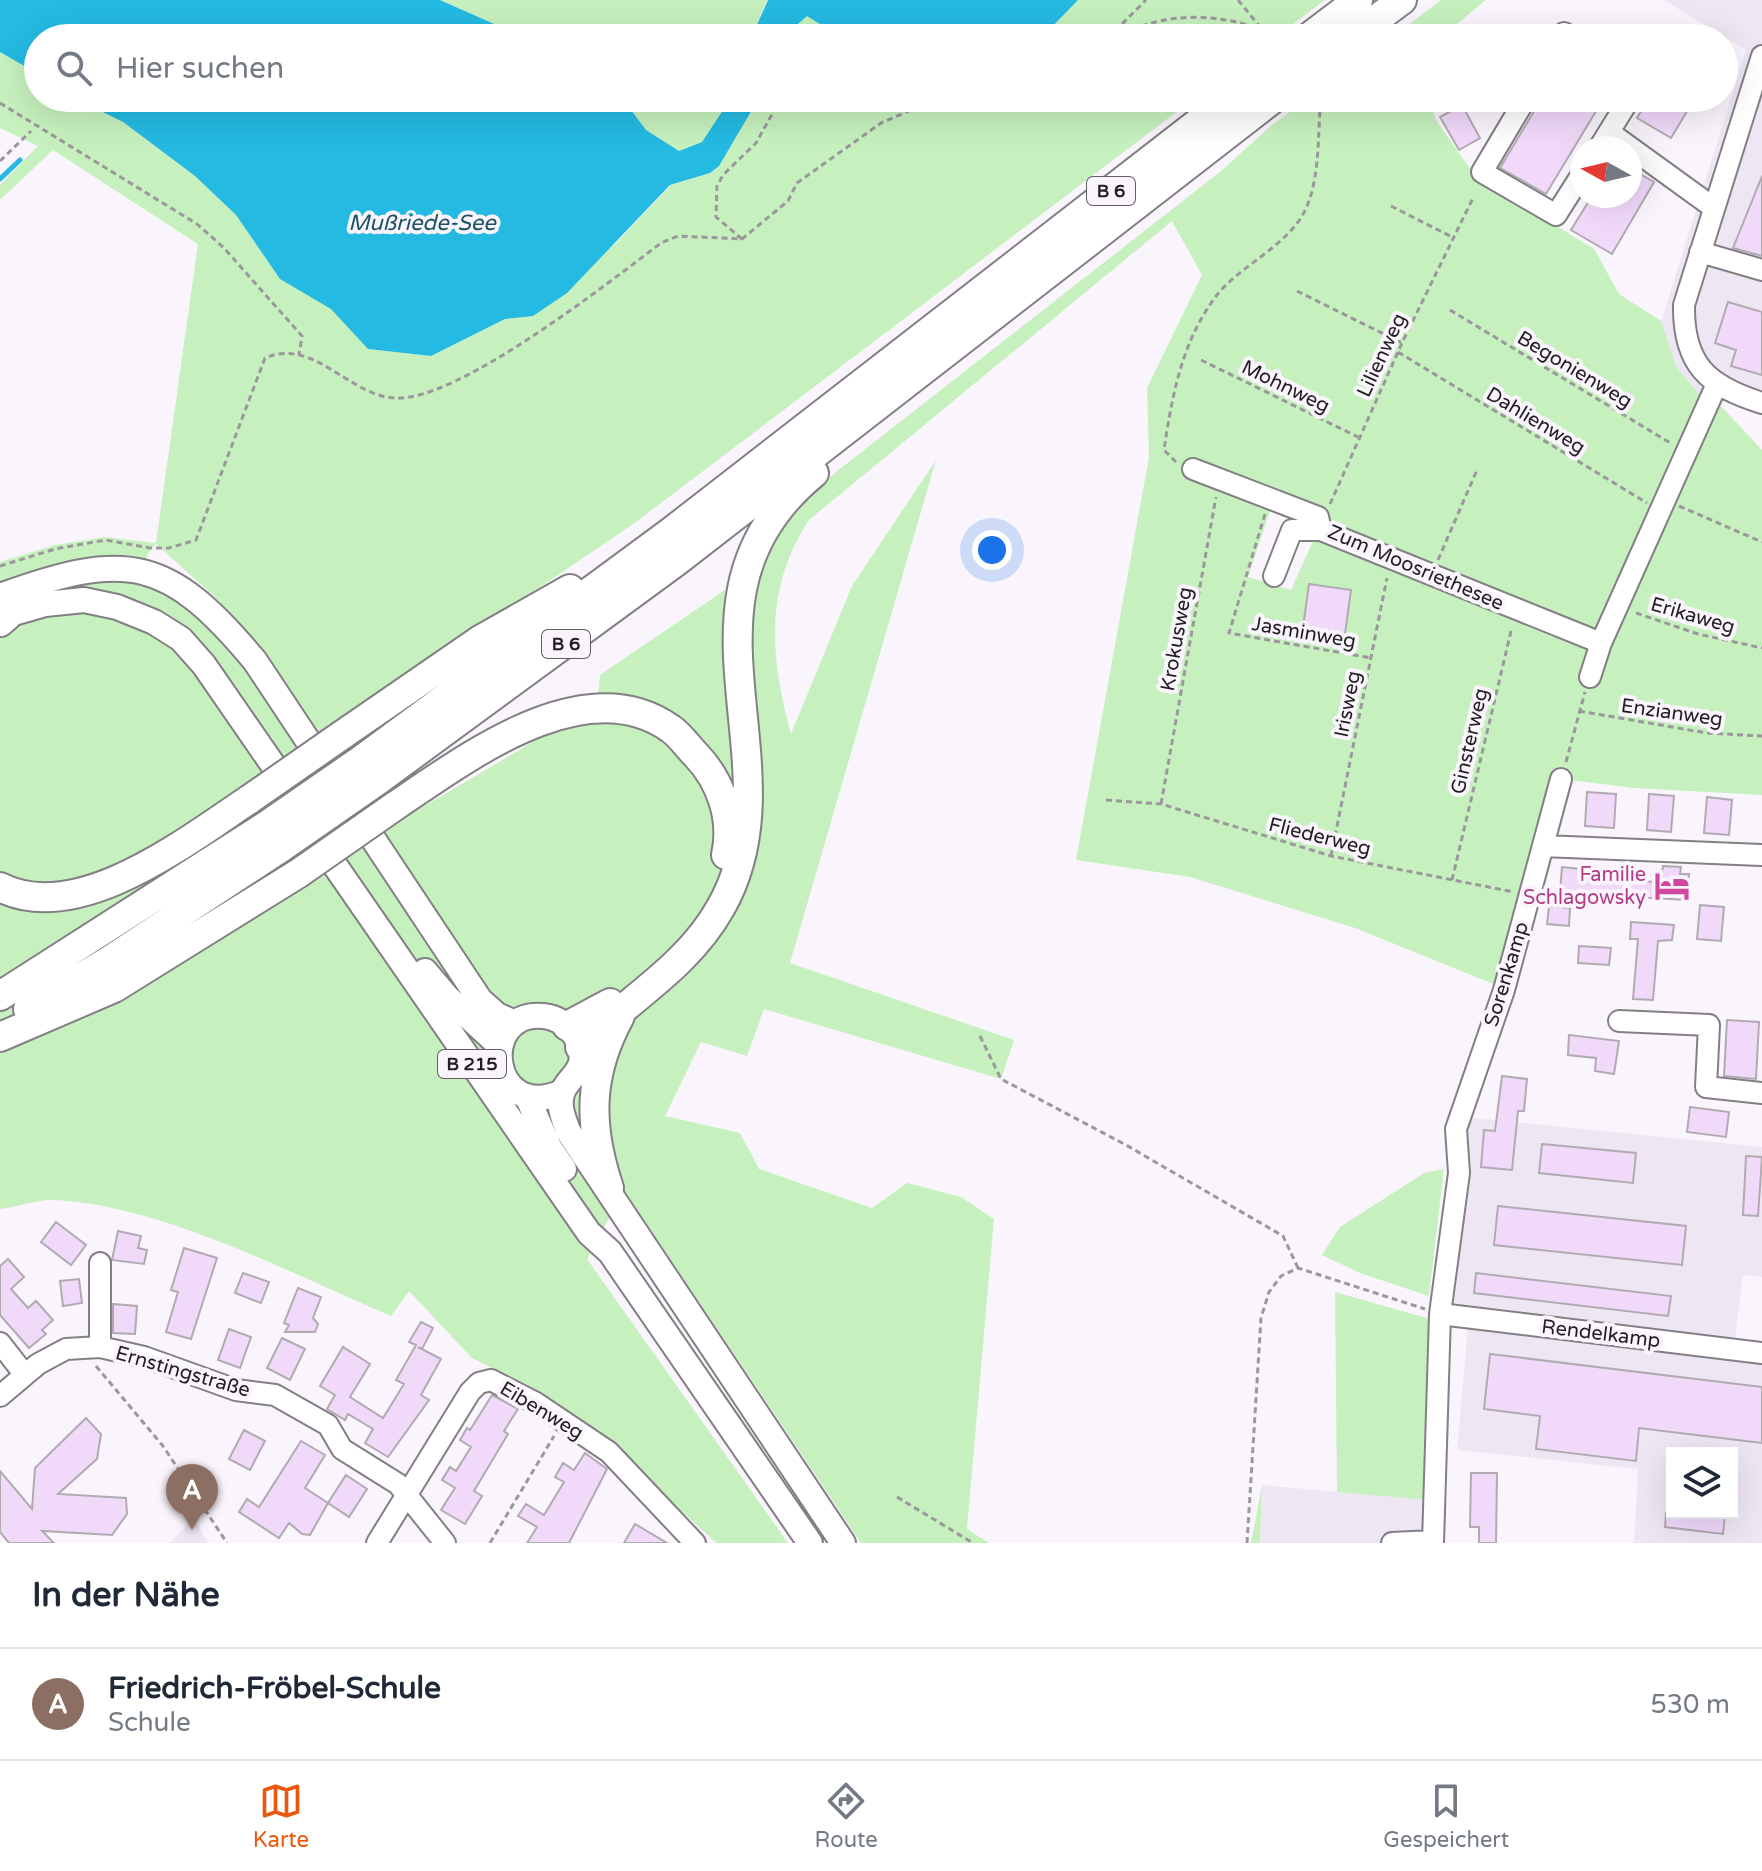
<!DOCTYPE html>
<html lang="de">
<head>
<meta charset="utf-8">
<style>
  :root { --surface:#fff; --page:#f6f6f7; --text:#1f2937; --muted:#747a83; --line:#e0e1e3; --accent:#ea580c }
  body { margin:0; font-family:"Varela Round",sans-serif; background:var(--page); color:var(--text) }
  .controls { position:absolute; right:24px; bottom:24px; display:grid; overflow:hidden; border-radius:0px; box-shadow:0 8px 32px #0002 }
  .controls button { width:72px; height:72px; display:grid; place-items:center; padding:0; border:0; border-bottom:2px solid var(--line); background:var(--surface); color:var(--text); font:40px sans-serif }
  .compass { position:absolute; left:1570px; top:136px; width:72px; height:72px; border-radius:50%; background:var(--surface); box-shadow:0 8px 32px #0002; rotate:278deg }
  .you { position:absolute; left:992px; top:550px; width:28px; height:28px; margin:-20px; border:6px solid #fff; border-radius:50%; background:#1a73e8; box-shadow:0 0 0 12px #1a73e833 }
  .badge { display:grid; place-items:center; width:52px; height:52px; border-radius:50%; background:var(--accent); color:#fff; font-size:26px; font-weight:700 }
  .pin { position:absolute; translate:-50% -66px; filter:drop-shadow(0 2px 4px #0008) }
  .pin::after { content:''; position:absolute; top:42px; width:28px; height:24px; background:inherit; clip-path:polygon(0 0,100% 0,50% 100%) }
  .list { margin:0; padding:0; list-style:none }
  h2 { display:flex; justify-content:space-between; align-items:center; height:104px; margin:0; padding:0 32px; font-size:34px }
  h2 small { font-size:26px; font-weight:400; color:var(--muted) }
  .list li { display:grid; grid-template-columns:52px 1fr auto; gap:24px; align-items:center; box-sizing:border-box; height:112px; padding:0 32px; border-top:2px solid var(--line) }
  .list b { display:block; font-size:30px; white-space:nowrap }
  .list p { margin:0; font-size:26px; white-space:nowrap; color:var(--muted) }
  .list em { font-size:26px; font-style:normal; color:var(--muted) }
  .icon { flex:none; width:44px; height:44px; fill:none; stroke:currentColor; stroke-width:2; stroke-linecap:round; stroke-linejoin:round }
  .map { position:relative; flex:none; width:1762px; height:1543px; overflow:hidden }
  .search { position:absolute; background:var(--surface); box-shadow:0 8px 32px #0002; left:24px; right:24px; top:24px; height:88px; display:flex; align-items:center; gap:20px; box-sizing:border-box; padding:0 28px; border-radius:44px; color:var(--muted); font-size:30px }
  .sheet { height:216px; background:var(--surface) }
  nav { display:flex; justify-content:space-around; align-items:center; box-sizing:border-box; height:112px; border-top:2px solid var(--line); background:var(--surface); font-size:22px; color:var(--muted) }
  nav a { display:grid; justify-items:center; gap:4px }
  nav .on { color:var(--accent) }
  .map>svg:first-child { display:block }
  .built { fill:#efe6f3; fill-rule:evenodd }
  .green { fill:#c6f1be; fill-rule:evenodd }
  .water { fill:#24bae2 }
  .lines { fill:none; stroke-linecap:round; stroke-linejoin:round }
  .stream { stroke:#24bae2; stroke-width:5 }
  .building { fill:#f1d9fa; stroke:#b0abb1; stroke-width:2 }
  .minor-casing { stroke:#837f85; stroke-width:24 }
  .major-casing { stroke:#837f85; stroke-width:28 }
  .highway-casing { stroke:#837f85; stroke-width:32 }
  .path { stroke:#9b979c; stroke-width:3; stroke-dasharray:6 4; stroke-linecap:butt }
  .minor { stroke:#fff; stroke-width:20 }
  .major { stroke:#fff; stroke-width:24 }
  .highway { stroke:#fff; stroke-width:28 }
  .highway-bridge-casing { stroke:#837f85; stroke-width:32; stroke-linecap:butt }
  .highway-bridge { stroke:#fff; stroke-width:28 }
  .labels { text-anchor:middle; stroke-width:8; stroke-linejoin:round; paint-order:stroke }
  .shield { fill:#faf5fc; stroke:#615e62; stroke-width:2 }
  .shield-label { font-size:18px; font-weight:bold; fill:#201e20 }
  .street-label { font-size:20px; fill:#201e20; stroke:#faf5fc }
  .hotel-label { font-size:20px; fill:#b23c85; stroke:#faf5fc; text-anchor:end }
  .water-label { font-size:22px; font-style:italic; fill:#1b5364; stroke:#faf5fc }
</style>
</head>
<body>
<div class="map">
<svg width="1762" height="1543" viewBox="0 0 1762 1543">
  <rect width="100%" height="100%" fill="#faf5fc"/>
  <path class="built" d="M1664 0H1762V410L1701 396 1677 368 1661 322 1746 50Z
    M1464 1117 1762 1147V1277L1743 1275 1735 1339 1451 1304Z
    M1468 1326 1762 1361V1543H1634L1638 1469 1457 1450ZM1672 1453H1732V1513H1672Z
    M1262 1485 1426 1500 1427 1543H1260Z
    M194 1518 208 1543H170Z"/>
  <path class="green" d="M440 0H767L751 38H526Z
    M1078 0H1325L1274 38H1031L1051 28Z
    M1441 0H1486L1440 38H1391Z
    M807 15 811 17 842 38H782Z
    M0 52 38 74V98H74L123 122 195 176 236 215 280 279 331 308 368 349 431 356 505 319 533 316 616 243 671 185 710 173 719 166 759 98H1195L632 525 244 786 307 884 404 818 555 729 596 721 600 675 763 564 778 533 801 503 827 479 1221 171 1272 125 1309 98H1428L1436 120 1475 176 1594 249 1619 294 1661 321 1677 368 1701 396 1721 406 1762 450V795L1634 788 1561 779 1498 986 1355 928 1190 877 1076 860 1149 457 1147 388 1202 275 1172 221 809 520C764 589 770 657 791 734L852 586 936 460 790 963 1014 1040 1001 1079 764 1009 747 1056 701 1042 665 1116 740 1133 759 1169 872 1208 907 1183 961 1197 994 1219 967 1529 989 1543H861L624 1190 587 1259 788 1543H716L601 1436 508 1376 472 1358 409 1291 391 1316C290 1273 164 1206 55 1200 37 1199 18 1207 0 1209V562L55 545 105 537 156 543 198 244 53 150 0 200V185L38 146 0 128ZM1271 508 1312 522 1314 539 1291 590 1248 577ZM156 544 224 605 178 573 146 561 148 553Z
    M622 98H733L702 142 679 151 646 130Z
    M1444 1169 1429 1296 1360 1273 1322 1255 1340 1227 1424 1173Z
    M1335 1292 1430 1319 1426 1500 1337 1492Z
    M1262 1485 1260 1543H1251Z"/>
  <path class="water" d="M0 0H440L526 38H38V74L0 52Z
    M768 0H1078L1051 28 1031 38H842L807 16 782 38H751Z
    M74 98H622L646 130 679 151 702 142 731 98H759L719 166 710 173 670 185 567 293 533 316 505 319 431 356 368 349 331 309 280 279 236 215 195 176 123 122Z"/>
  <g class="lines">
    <path class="stream" d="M0 179 20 160"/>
  </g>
  <path class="building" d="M1542 98H1604L1546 194 1500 168Z
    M1649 98H1684L1692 103 1671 138 1637 118Z
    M1462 105 1480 138 1459 150 1440 117Z
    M1630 168 1654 182 1612 254 1571 230 1592 196H1630Z
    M1762 176V256L1733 248Z
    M1728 302 1762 312V375L1731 366 1736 350 1715 343Z
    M1309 584 1351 590 1345 634 1303 627Z
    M1587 792 1616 794 1614 828 1585 826Z
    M1649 794 1674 796 1671 832 1647 830Z
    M1707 797 1732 800 1729 835 1704 833Z
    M1663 866 1681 867 1680 874H1689L1687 900 1635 897V903L1604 900 1605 895 1560 892 1562 867 1591 870V878L1656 882V873H1662Z
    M1700 905 1724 907 1721 941 1697 939Z
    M1549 906 1570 908 1569 926 1547 924Z
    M1631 922 1674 925 1672 940 1658 941 1653 1000 1633 999 1638 939H1630Z
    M1579 946 1611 948 1609 965 1578 963Z
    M1727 1020 1759 1022 1756 1079 1724 1076Z
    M1569 1035 1619 1041 1614 1074 1595 1071 1596 1058 1568 1055Z
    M1502 1076 1527 1079 1524 1111H1518L1512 1170 1481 1167 1484 1130 1495 1131Z
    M1690 1107 1729 1112 1726 1137 1687 1132Z
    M1542 1144 1636 1153 1633 1183 1539 1173Z
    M1746 1156 1762 1157 1758 1216 1743 1215Z
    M1498 1206 1686 1226 1682 1265 1494 1245Z
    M56 1222 86 1245 71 1265 41 1242Z
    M118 1231 141 1236 138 1248 147 1250 144 1264 112 1260Z
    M184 1248 217 1258 191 1339 166 1332 178 1292 171 1290Z
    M8 1259 24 1277 11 1289 28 1308 36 1301 53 1320 42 1330 46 1334 29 1348 0 1315V1266Z
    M243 1273 269 1282 261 1303 235 1293Z
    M1476 1273 1671 1296 1668 1316 1474 1293Z
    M79 1279 82 1303 63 1306 60 1281Z
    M298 1288 321 1297 313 1318 318 1324 315 1332H285L289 1325 284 1323Z
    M113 1304 137 1306 135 1334 113 1333Z
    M421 1322 433 1328 422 1349 418 1347 441 1359 421 1395 429 1400 388 1457 365 1443 373 1429 348 1414 345 1420 327 1409 335 1395 320 1386 343 1347 370 1364 350 1397 383 1418 404 1384 396 1380 416 1345 409 1342Z
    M229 1329 251 1337 240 1368 218 1360Z
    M282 1338 305 1349 290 1380 267 1368Z
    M1490 1354 1762 1387V1443L1639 1428 1636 1461 1536 1449 1540 1416 1484 1409Z
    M492 1395 518 1409 504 1431 508 1434 474 1491 482 1496 465 1524 441 1510 455 1488 442 1480 450 1467 456 1471 471 1447 460 1440 467 1428 470 1430Z
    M86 1418 101 1434 97 1459 58 1494 126 1498 127 1514 112 1535 42 1531 54 1543H9L0 1532V1471L32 1509 35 1468Z
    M244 1430 265 1441 250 1470 229 1459Z
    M301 1441 325 1455 305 1488 328 1503 310 1535 302 1534 289 1523 279 1538 239 1512 247 1499 259 1507Z
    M585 1453 607 1469 569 1543H527L537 1527 518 1516 526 1504 544 1515 564 1482 555 1477 563 1463 574 1470Z
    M1471 1473H1497L1496 1543H1479V1527H1470Z
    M346 1475 367 1489 349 1517 328 1503Z
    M1666 1513H1725L1723 1534 1665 1527Z
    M635 1524 667 1543H624Z"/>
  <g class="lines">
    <g class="minor-casing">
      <path id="minor" d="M1561 38 1564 33 1573 38
        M1762 56 1684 305C1683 365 1708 386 1762 403
        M1526 98 1482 172 1556 215 1582 174
        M1609 132 1714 208
        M1599 148 1630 98
        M1700 252 1762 270
        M1193 469 1318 517 1321 530
        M1274 576 1292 530H1321L1601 643
        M1590 677 1601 643 1716 386
        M1543 846 1761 855
        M1619 1021 1709 1025 1706 1087 1762 1093
        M100 1263V1347
        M1440 1314 1762 1353
        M0 1343 25 1375
        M0 1396 38 1364 66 1349 100 1347 144 1357 236 1390 275 1395 328 1425 342 1449 398 1484 445 1543
        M377 1543 470 1392 479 1383 491 1380 536 1403 609 1452 695 1543
        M1392 1543 1433 1541
        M1433 1543 1440 1314 1459 1173 1456 1129 1504 990 1561 779"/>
    </g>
    <g class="major-casing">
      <path id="major" d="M0 596C126 550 168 556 255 661L480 1000 497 1015 515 1023
        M0 617 45 604 84 600 117 607 154 622 181 639 204 665 309 817
        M316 838 589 1233 610 1252 810 1543
        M425 971 447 997 500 1046
        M562 1092C489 1124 477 1010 543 1016 557 1017 570 1026 577 1039 592 1072 566 1076 562 1094 558 1107 564 1119 568 1131L843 1543
        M527 1096 549 1147 564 1169"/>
    </g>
    <g class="highway-casing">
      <path id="highway" d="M1308 38 1358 0
        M1351 38 1402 0
        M0 622 7 616
        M342 735 480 640 570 589
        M361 760 668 534 1230 98
        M377 781 677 561 1274 98
        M395 806C465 759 585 667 671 729 680 735 688 747 696 755 721 781 734 819 726 855
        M0 887C78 927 188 840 250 799
        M0 996 267 825
        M28 1009 110 960 282 847
        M567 1026 610 1003
        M0 1037 114 988 299 873
        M580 1047C628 999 687 968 721 907 802 764 659 600 814 473
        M609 1188C588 1125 588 1075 620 1016"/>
    </g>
    <path class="path" d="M1238 0 1261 28
      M1108 38 1146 0
      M1114 38C1162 12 1213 12 1264 30
      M909 98 929 107
      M0 103 197 224 224 248 302 336 299 355
      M0 161 31 131
      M1391 206 1454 238
      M742 239 716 217 717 186 723 175 756 143 781 98
      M1297 291 1402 343
      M1450 310 1672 444
      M1398 352 1647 503
      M1201 360 1358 437
      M1176 462 1164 450C1172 396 1182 340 1217 295 1239 266 1292 244 1307 206 1319 177 1318 140 1320 109
      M1330 504 1402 343 1474 196
      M1679 506 1762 542
      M1265 514 1229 633 1371 658
      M1438 560 1477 470
      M0 566 55 549 106 540 150 548H169L196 540 265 358C314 337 349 396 395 398 457 402 608 283 661 243L678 236 742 239 788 201 797 183 881 123 911 110 998 98
      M1636 613 1698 634 1762 648
      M1579 711 1707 733 1762 736
      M1566 762 1585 692
      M1106 800 1161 804 1331 856 1514 892
      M1161 804 1216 497
      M1331 856 1387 578
      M1452 880 1512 627
      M980 1036 1001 1079 1126 1145 1283 1236 1298 1268
      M96 1366 163 1446 227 1543
      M897 1497 973 1543
      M490 1543 554 1436
      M1247 1543 1261 1318 1269 1292 1281 1276 1298 1268 1425 1309"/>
    <use href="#minor" class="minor"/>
    <use href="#major" class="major"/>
    <use href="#highway" class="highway"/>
    <g class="highway-bridge-casing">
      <path id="highway-bridge" d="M250 799 342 735
        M267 825 361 760
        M282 847 377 781
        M299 873 395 806"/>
    </g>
    <use href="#highway-bridge" class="highway-bridge"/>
  </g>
  <defs>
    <g id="hotel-bare" transform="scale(2.76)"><path d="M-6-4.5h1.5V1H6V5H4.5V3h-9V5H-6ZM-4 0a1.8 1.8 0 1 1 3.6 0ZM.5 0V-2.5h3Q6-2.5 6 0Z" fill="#d1479c" stroke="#faf5fc" stroke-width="2.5" paint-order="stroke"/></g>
  </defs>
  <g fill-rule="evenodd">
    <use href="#hotel-bare" x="1672" y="886"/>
  </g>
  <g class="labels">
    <g class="shield">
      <rect x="1087" y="177" width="48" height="28" rx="6"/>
      <rect x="542" y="630" width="48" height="28" rx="6"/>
      <rect x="438" y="1050" width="68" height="28" rx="6"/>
    </g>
    <g class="shield-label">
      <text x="1111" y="197">B 6</text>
      <text x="566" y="650">B 6</text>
      <text x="472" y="1070">B 215</text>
    </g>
    <g class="street-label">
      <text transform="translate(1381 355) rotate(-65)" y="7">Lilienweg</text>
      <text transform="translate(1575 369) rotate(31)" y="7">Begonienweg</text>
      <text transform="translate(1286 386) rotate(26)" y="7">Mohnweg</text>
      <text transform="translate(1536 420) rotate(31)" y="7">Dahlienweg</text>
      <text transform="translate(1416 567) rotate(23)" y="7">Zum Moosriethesee</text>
      <text transform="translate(1693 615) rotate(16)" y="7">Erikaweg</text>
      <text transform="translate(1304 632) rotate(10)" y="7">Jasminweg</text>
      <text transform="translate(1176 639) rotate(-80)" y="7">Krokusweg</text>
      <text transform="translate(1347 704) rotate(-79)" y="7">Irisweg</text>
      <text transform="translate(1672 712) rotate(8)" y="7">Enzianweg</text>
      <text transform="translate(1469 741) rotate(-77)" y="7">Ginsterweg</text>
      <text transform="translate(1320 836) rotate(14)" y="7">Fliederweg</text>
      <text transform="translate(1506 974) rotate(-73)" y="7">Sorenkamp</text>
      <text transform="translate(1601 1333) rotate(7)" y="7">Rendelkamp</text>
      <text transform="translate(183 1371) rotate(16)" y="7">Ernstingstraße</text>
      <text transform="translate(542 1410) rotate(31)" y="7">Eibenweg</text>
    </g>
    <g class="hotel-label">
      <text x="1646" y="881">Familie<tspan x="1646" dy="23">Schlagowsky</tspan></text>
    </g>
    <g class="water-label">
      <text x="422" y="230">Mußriede-See</text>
    </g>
  </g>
</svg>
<div class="controls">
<button><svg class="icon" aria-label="layers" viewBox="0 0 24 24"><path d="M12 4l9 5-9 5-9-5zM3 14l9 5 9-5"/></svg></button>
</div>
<svg class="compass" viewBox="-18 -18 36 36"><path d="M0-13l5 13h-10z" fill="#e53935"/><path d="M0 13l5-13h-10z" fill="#747a83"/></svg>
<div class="you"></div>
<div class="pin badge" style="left:192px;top:1530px;background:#8d6e63">A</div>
<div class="search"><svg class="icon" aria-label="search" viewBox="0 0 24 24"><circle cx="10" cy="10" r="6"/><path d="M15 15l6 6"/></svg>Hier suchen</div>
</div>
<section class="sheet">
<h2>In der Nähe<small></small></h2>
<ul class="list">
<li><span class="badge" style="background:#8d6e63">A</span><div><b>Friedrich-Fröbel-Schule</b><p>Schule</p></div><em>530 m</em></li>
</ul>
</section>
<nav>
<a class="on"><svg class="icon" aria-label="map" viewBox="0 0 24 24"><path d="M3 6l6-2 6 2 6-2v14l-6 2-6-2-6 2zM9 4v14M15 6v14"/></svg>Karte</a>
<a><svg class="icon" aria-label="directions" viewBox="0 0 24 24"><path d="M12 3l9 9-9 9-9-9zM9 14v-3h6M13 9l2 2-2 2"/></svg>Route</a>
<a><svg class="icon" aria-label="saved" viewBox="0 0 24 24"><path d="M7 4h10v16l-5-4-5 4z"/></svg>Gespeichert</a>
</nav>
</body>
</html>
